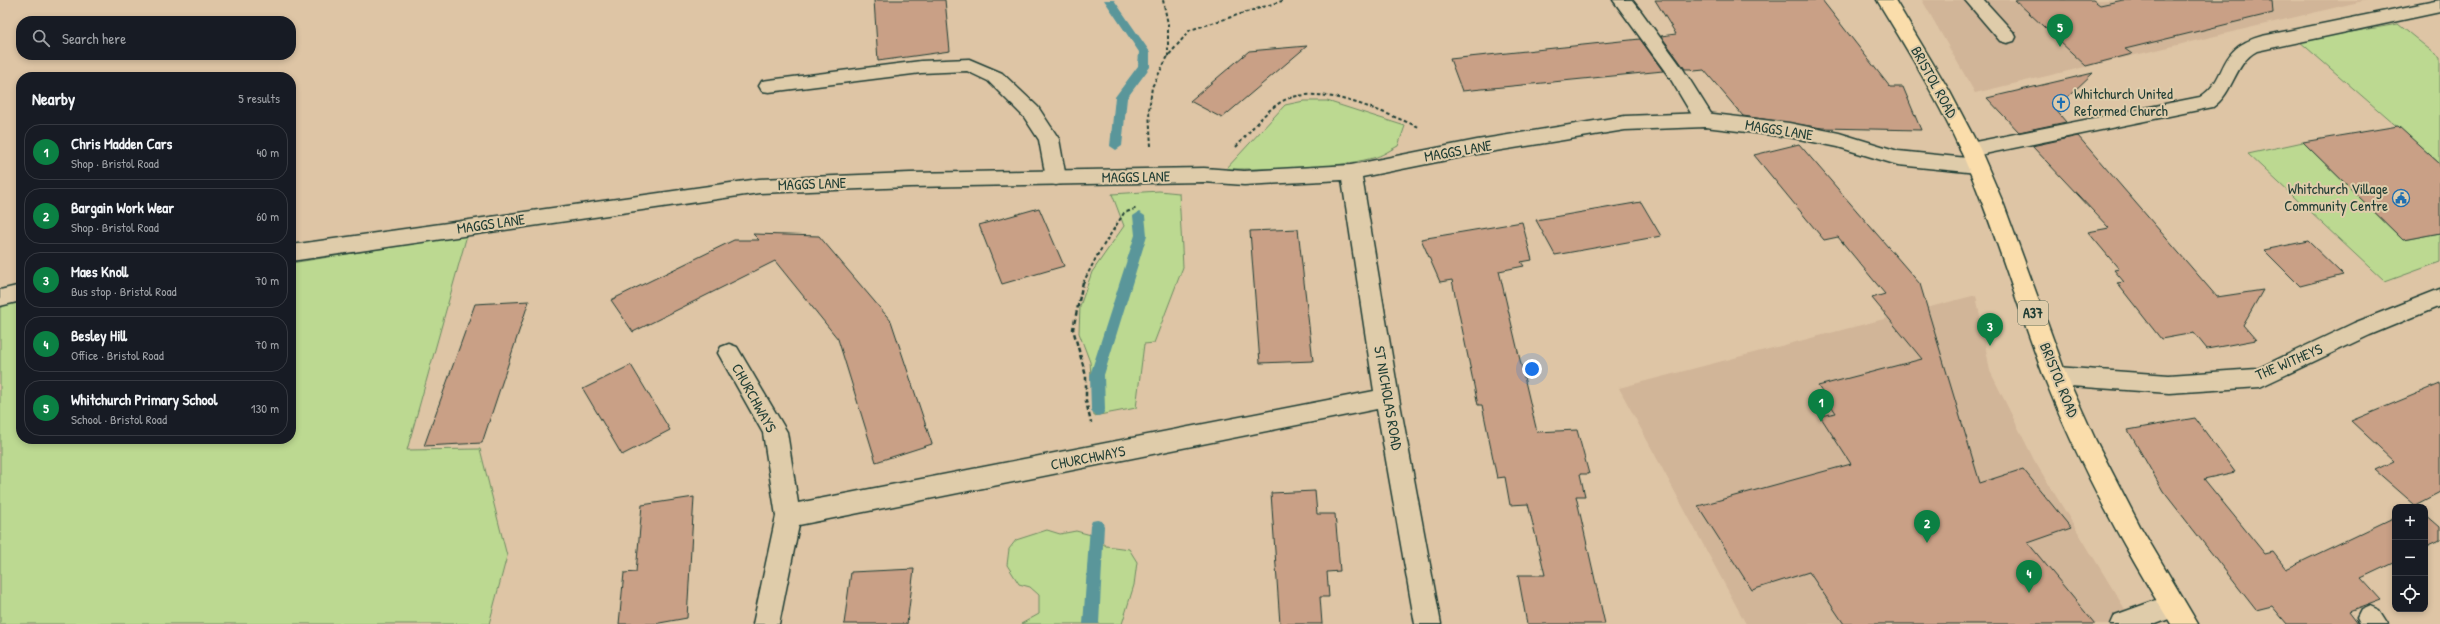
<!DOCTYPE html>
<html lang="en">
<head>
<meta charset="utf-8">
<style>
  :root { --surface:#171b24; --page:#20242c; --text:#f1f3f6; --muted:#9ea1a6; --line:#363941; --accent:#0b8043 }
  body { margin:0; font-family:"Patrick Hand",sans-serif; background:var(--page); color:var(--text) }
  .controls { position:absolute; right:12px; bottom:12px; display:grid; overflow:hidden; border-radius:8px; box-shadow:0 2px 6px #0003 }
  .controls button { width:36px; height:36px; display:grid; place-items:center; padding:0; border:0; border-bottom:1px solid var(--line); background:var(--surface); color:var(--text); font:20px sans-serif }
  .you { position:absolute; left:1532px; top:369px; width:14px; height:14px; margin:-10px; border:3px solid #fff; border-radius:50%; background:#1a73e8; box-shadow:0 0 0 6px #1a73e833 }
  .badge { display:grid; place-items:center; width:26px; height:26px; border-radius:50%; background:var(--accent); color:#fff; font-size:13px; font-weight:700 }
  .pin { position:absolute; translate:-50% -33px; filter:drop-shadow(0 1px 2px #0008) }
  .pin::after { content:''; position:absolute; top:21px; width:14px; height:12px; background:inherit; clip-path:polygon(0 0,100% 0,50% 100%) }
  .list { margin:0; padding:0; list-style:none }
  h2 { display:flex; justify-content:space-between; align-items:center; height:52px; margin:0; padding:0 16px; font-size:17px }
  h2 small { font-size:13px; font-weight:400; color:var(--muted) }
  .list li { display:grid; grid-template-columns:26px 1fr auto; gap:12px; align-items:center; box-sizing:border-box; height:56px; margin:0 8px 8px; padding:0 8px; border:1px solid var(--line); border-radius:16px }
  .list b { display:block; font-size:15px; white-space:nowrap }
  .list p { margin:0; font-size:13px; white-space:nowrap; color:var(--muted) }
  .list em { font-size:13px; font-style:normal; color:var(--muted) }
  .icon { flex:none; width:22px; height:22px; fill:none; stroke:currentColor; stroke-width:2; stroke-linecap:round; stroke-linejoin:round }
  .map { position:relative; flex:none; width:2440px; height:624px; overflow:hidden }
  .search { position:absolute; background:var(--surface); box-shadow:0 2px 6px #0003; left:16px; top:16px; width:280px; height:44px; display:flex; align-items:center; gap:10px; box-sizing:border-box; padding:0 14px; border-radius:16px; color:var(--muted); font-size:15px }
  .panel { position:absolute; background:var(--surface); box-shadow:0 2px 6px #0003; left:16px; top:72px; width:280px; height:372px; border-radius:16px }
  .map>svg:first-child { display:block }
  .built { fill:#d1b598 }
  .green { fill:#bcd991; stroke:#6e8b62 }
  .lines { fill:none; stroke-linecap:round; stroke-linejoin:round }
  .stream { fill:#5a969a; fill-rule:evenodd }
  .building { fill:#c9a086; stroke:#1f3d34 }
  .lane-casing { stroke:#1f3d34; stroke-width:3 }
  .street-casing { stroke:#1f3d34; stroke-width:3 }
  .highway-casing { stroke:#1f3d34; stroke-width:3 }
  .path-far1 { stroke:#1f3d34; stroke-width:2; stroke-dasharray:3.5 2.5; stroke-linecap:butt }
  .path { stroke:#1f3d34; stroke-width:2.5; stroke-dasharray:4.5 3; stroke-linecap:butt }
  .lane { fill:#dfccaa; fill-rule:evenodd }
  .street { fill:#dfccaa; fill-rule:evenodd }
  .highway { fill:#faddab; fill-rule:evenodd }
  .labels { text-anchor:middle; stroke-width:4; stroke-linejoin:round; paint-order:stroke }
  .shield { fill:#dfccaa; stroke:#596857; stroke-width:1 }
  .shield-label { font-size:14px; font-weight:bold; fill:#1f3d34 }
  .street-label { font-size:15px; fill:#1f3d34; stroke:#dfccaa }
  .poi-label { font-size:15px; fill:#1f3d34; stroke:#dfccaa; text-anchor:start }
</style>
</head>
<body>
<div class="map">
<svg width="2440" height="624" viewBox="0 0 2440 624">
  <rect width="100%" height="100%" fill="#dec5a5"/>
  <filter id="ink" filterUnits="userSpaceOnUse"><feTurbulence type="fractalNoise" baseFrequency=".025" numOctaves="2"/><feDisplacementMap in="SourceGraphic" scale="8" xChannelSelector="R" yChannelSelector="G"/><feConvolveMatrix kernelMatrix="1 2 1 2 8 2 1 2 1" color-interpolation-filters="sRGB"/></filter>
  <g filter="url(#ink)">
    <path class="built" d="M1922 0H2367L1975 93Z
      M1976 295 1990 371 2034 460 2134 624H1746L1619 388Z"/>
    <path class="green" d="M2398 24 2440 58V164L2299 41Z
      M1304 101H1327L1405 126 1398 146C1390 150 1382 156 1373 158 1325 170 1275 169 1226 169L1285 105Z
      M2303 142 2403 240 2440 233V262L2385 282 2248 154Z
      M1159 191 1179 193 1183 267 1154 343 1144 344 1136 408 1094 416 1090 362 1079 333 1080 306 1092 272 1124 226 1112 194Z
      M467 235 407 450 480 449 507 556 489 624H0V305L21 302V439H291V263Z
      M1047 530 1060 534 1076 531 1091 535 1106 546 1129 549 1137 562 1134 585 1122 624H1021L1039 614V595L1030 587 1019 584 1007 565 1009 549 1016 540Z"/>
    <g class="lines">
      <path class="stream" d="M1104 0H1114L1150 52V67L1127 98 1122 146 1116 150 1110 146 1115 97 1138 66 1139 52Z
        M1139 212 1145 216 1147 235 1104 375 1105 410 1103 414 1098 416 1093 414 1091 410 1090 375 1135 235 1133 216Z
        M1097 520 1102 521 1104 526 1099 624H1083L1090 526 1092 521Z"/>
    </g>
    <path class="building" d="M874 0H945L950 51 878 61Z
      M1655 0H1822L1890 87H1903L1921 130 1822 128 1743 116 1704 70 1694 71 1692 69H1685L1661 36 1676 34Z
      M2015 0H2093L2100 5 2123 0H2272L2273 13 2125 49 2132 54 2086 66Z
      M1640 39 1663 71 1462 91 1450 59Z
      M1307 46 1222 118 1190 101 1249 51Z
      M2093 73 2055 109 2066 122 2019 132 1987 98Z
      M2398 126 2440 164V233L2403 240 2303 142Z
      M2078 136 2217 297 2263 290 2243 325 2256 340 2207 349 2194 333 2161 339 2117 283 2124 282 2114 270 2119 269 2088 232 2109 228 2032 146Z
      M1799 144 1920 284 1980 483 2023 469 2071 528 2028 543 2095 624H1844L1809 572 1752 590 1698 506 1851 464 1820 416 1836 413 1818 386 1922 359 1872 298 1885 294 1838 237 1824 240 1754 155Z
      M1641 202 1661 236 1555 255 1536 220Z
      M1039 208 1064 266 1002 284 979 225Z
      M1522 222 1532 260 1521 262 1524 266 1499 271 1537 432 1577 430 1589 474H1580L1585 496H1576L1605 624H1527L1518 575H1545L1528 504 1510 505 1505 477 1497 478 1482 405H1478L1452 280 1440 282 1421 239Z
      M1298 229 1313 361 1260 363 1250 231Z
      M753 234 819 236 891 321 932 444 876 462 838 339 775 261 633 332 611 300 734 240H759Z
      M2308 241 2343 275 2300 286 2264 250Z
      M529 301 482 443 424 446 475 304Z
      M631 365 670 430 622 455 583 389Z
      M2440 384V492L2415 505 2375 470 2394 461 2351 421Z
      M2195 418 2235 472 2204 479 2265 554 2273 552 2286 569 2395 517V562L2361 578 2381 600 2349 612 2358 624H2287L2272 606 2256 610 2163 491 2128 430Z
      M1315 491 1317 514H1335L1340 571 1327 572 1329 597H1320L1322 624H1280L1271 493Z
      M694 497 687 618 654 624H619L624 573 636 572 642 505Z
      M2425 514 2440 527V540L2425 547Z
      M914 569 907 624H844L851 572Z"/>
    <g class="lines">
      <g class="lane-casing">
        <path id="lane" d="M1613 0H1632L1640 10 1683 69 1715 120 1712 125 1705 127 1698 125 1670 78Z
          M1965 0H1984L2014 33 2016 37 2014 41 2007 43 2000 41Z
          M2440 0V12L2257 51C2234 63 2234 93 2213 107L1970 157 1963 155 1960 150 1963 145 1970 143 2200 97C2230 78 2214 49 2262 36Z
          M969 59 1002 73 1038 107 1059 139 1066 178 1063 183 1056 185 1049 183 1046 178 1039 140 1024 117 988 81 967 71 921 73 769 92 762 91 759 86 762 81 769 80 921 61Z
          M2173 594 2182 598 2186 606 2182 614 2156 624H2111L2115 615Z
          M2370 606 2379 610 2388 624H2360L2357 618 2361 610Z"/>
      </g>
      <g class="street-casing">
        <path id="street" d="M1705 113 1789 123 1839 133 1898 151 1977 159 1984 161 1987 166 1984 171 1977 173 1898 165 1838 147 1789 137 1705 127 1625 130 1477 154 1362 177 1399 398 1441 624H1415L1377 409 799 525 779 624H753L776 516 763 433 718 353 721 347 729 344 737 347 787 432 798 503 1374 391 1342 180 1244 185 1204 182 910 187 759 193 291 261V245L759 179 910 173 1204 168 1244 171 1351 165 1477 140 1625 116Z
          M21 285V301L0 306V290Z
          M2440 289V306L2370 335 2260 387 2169 393 2056 385 2048 383 2045 376 2048 369 2056 367 2169 375 2257 369 2354 323Z"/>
      </g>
      <g class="highway-casing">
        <path id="highway" d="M1877 0H1895L1950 92 1980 149 2004 205 2067 377 2096 441 2140 526 2198 624H2171C2122 545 2078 463 2044 377 2019 311 1999 243 1972 177 1947 115 1912 57 1877 0Z"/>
      </g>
      <path class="path-far1" d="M1163 0 1168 24V56
        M1151 146 1149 111 1152 87 1168 56 1190 30 1285 0
        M1236 147C1251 131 1266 108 1287 99 1324 84 1384 113 1419 127
        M1083 283 1098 254 1124 213 1137 208"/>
      <path class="path" d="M1083 282 1073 329 1086 376V401L1091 423"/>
      <use href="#lane" class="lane"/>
      <use href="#street" class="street"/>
      <use href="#highway" class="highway"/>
    </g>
  </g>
  <defs>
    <g id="church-ring" transform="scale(0.9)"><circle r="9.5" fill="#dfccaa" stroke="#1f6fb2" stroke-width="1.5"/><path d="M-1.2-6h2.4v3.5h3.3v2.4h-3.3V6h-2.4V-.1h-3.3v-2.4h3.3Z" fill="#1f6fb2"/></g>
    <g id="civic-ring" transform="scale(0.9)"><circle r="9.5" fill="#dfccaa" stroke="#1f6fb2" stroke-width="1.5"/><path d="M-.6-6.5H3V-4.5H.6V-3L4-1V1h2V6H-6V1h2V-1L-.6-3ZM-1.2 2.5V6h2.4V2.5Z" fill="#1f6fb2"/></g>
  </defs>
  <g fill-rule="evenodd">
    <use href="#church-ring" x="2061" y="103"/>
    <use href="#civic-ring" x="2401" y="198"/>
  </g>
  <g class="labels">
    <rect class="shield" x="2018" y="301" width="30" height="24" rx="3"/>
    <g class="shield-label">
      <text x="2033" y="318">A37</text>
    </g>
    <g class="street-label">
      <text transform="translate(1934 82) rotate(61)" y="5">BRISTOL ROAD</text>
      <text transform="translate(1779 130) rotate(9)" y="5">MAGGS LANE</text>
      <text transform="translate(1458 151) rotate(-10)" y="5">MAGGS LANE</text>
      <text transform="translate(1136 177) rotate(-1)" y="5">MAGGS LANE</text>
      <text transform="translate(812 184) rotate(-2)" y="5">MAGGS LANE</text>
      <text transform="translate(491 224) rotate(-8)" y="5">MAGGS LANE</text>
      <text transform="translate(2289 362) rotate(-23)" y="5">THE WITHEYS</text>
      <text transform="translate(2059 380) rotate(68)" y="5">BRISTOL ROAD</text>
      <text transform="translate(754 398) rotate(61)" y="5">CHURCHWAYS</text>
      <text transform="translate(1388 398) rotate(80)" y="5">ST NICHOLAS ROAD</text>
      <text transform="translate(1088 458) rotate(-11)" y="5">CHURCHWAYS</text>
    </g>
    <g class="poi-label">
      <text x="2074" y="99">Whitchurch United<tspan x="2074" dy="17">Reformed Church</tspan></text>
      <text x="2388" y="194" text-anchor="end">Whitchurch Village<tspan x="2388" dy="17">Community Centre</tspan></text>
    </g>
  </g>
</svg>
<div class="controls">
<button>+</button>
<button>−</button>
<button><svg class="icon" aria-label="locate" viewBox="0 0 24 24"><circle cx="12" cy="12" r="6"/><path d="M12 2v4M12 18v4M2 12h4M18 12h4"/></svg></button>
</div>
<div class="you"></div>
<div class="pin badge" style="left:1821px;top:422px">1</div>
<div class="pin badge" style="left:1927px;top:543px">2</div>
<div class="pin badge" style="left:1990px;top:346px">3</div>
<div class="pin badge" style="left:2029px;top:593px">4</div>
<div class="pin badge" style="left:2060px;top:47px">5</div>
<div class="search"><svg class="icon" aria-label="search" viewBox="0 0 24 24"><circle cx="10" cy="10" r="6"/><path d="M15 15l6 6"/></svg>Search here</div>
<section class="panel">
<h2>Nearby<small>5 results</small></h2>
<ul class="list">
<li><span class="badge">1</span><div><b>Chris Madden Cars</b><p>Shop · Bristol Road</p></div><em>40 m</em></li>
<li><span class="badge">2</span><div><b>Bargain Work Wear</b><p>Shop · Bristol Road</p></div><em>60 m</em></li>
<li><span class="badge">3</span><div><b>Maes Knoll</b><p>Bus stop · Bristol Road</p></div><em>70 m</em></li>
<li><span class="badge">4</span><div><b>Besley Hill</b><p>Office · Bristol Road</p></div><em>70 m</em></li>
<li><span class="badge">5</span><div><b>Whitchurch Primary School</b><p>School · Bristol Road</p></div><em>130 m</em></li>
</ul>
</section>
</div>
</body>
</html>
